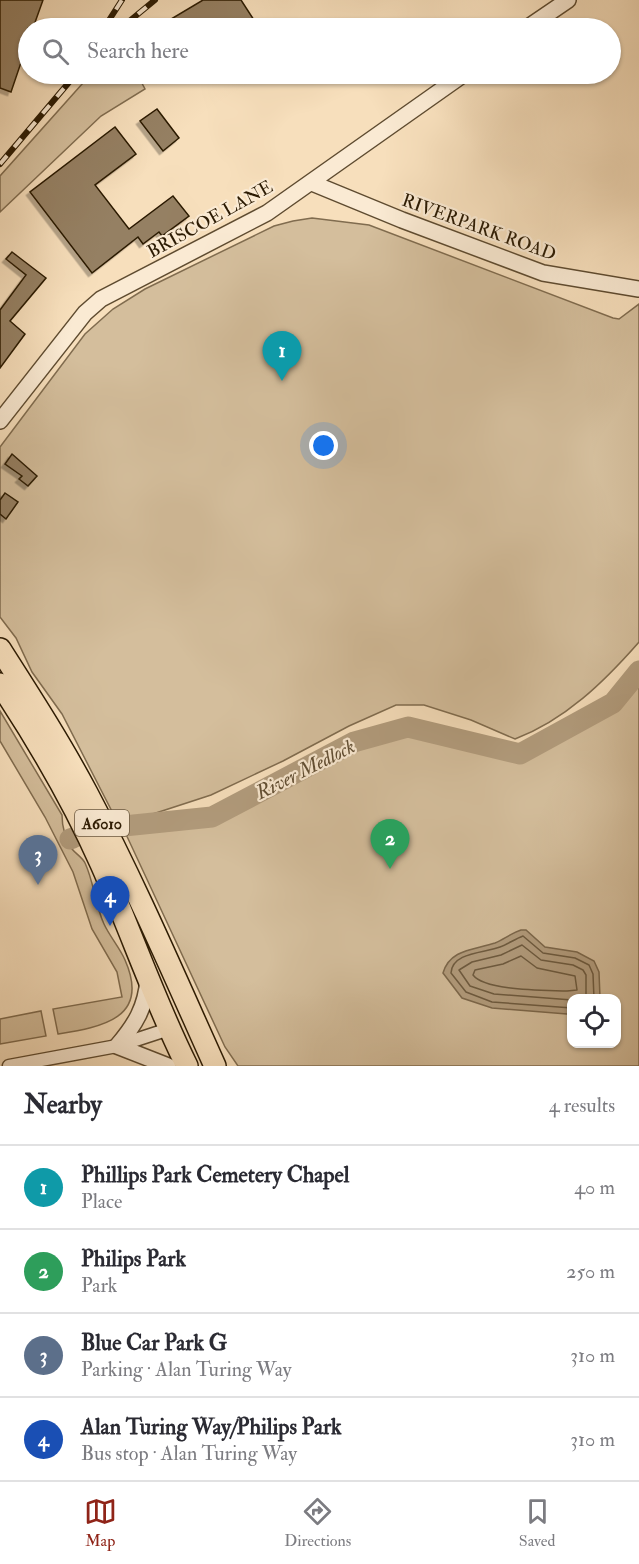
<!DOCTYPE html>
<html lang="en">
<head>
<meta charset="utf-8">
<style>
  :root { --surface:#fff; --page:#f7f7f7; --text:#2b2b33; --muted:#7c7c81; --line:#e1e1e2; --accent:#8f2418 }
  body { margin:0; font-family:"IM FELL Double Pica",serif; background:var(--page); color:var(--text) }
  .controls { position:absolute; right:18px; bottom:18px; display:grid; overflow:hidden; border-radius:12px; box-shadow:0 2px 4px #0004 }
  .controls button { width:54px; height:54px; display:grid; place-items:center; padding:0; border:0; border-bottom:2px solid var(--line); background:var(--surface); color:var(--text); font:30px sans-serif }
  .you { position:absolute; left:324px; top:446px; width:21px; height:21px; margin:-15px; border:4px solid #fff; border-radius:50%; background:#1a73e8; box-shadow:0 0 0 9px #1a73e833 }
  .badge { display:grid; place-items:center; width:39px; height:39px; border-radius:50%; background:var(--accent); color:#fff; font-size:20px; font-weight:700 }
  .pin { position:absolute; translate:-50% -50px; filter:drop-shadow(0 2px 3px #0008) }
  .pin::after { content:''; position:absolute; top:32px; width:21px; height:18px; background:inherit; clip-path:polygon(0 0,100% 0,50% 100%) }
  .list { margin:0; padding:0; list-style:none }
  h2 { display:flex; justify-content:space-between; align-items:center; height:78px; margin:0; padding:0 24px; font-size:26px }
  h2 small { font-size:20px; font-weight:400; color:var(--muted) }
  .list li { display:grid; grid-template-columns:39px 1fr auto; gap:18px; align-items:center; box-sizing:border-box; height:84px; padding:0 24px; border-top:2px solid var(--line) }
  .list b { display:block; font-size:22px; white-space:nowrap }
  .list p { margin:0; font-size:20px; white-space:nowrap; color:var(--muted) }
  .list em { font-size:20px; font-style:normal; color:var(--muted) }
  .icon { flex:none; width:33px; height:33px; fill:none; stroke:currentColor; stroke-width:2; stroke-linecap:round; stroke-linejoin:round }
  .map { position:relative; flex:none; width:639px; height:1066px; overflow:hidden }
  .search { position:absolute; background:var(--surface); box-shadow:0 2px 4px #0004; left:18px; right:18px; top:18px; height:66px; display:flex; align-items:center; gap:15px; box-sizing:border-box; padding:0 21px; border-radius:33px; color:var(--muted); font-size:22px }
  .sheet { height:414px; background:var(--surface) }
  nav { display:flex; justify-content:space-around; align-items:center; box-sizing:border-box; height:84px; border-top:2px solid var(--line); background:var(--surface); font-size:16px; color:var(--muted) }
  nav a { display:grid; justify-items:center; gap:3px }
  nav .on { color:var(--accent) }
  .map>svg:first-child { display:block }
  .green { fill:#d4be9c; stroke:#806c4f; stroke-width:1.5; fill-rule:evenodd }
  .water { fill:#b29c7d; stroke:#7c684c; stroke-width:1.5 }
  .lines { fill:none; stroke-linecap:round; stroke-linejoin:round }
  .shore { stroke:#6e5b40; stroke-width:1.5 }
  .river { stroke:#b29c7d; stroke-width:21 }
  .building { fill:#958063; stroke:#2b1a02; stroke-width:1.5; filter:url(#shadow) }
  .minor-casing { stroke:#5e4b30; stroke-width:15 }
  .tertiary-casing { stroke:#5e4b30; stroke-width:18 }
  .trunk-casing { stroke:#2b1a02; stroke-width:24 }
  .minor { stroke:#faead3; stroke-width:12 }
  .tertiary { stroke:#faead3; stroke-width:15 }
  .trunk { stroke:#f7dfbc; stroke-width:21 }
  .rail-casing { stroke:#2b1a02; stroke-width:6 }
  .rail { stroke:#faead3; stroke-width:4; stroke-dasharray:11; stroke-linecap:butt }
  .labels { text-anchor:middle; stroke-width:4.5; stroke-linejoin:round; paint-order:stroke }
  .shield { fill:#faead3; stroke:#695841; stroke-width:1.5 }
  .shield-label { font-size:16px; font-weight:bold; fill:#2b1a02 }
  .street-label { font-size:18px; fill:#2b1a02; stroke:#faead3 }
  .water-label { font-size:20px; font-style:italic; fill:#614e33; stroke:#faead3 }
</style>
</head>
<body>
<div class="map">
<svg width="639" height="1066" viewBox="0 0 639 1066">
  <defs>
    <filter id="shadow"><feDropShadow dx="-3.5" dy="3.5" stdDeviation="0" flood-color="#0004"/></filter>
  </defs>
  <rect width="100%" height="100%" fill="#f7dfbc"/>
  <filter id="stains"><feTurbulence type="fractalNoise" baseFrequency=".00333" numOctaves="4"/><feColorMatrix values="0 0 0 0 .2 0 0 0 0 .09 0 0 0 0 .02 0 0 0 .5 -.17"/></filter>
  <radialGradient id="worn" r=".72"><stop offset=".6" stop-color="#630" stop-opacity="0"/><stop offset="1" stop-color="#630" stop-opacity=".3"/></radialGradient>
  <path class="green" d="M91 74H137L145 89 101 116 0 212V176Z
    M312 218 369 225 613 318 619 319 639 304V642C604 682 565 720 515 739L471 720 424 705H396L349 726 283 761 211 795 119 825 62 714 32 672 16 638 0 617V447L85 334 113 309 145 289 274 226 293 221Z
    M639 674V1066H238L225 1047 124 830 213 820 356 743 408 728 520 756 615 704ZM572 999H616V1044H572Z
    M0 711 62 815C62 828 65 838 72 849 76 854 82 857 85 863 94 882 95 905 104 924 110 937 120 948 125 960 151 1019 101 1027 58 1034L53 1009 122 997 117 972 92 929 73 872 45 817 0 741Z
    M41 1011 46 1036 0 1044V1019Z"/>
  <path class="water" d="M521 930H526L545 947 577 952 594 961 599 972 600 998 572 999 571 1014H567L492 1008 462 998 443 973C450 949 474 950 495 943 504 939 512 933 521 930Z"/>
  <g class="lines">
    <path class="shore" d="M521 956 537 968 575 976 577 990 567 991C546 990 485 991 473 975L475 970 503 964Z
      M572 1000 494 994 470 986 459 970 472 962 501 955 522 945 541 960 573 965 583 970 586 975V999
      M572 1008 492 1002 466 992 451 973C452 952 485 953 500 947 508 944 515 939 523 936L543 953 575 958 589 965 593 974 594 999"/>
    <path class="river" d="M124 826 212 817 354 742 408 727 520 754 613 703 639 671
      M70 839 73 838"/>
  </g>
  <path class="building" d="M0 0H43L33 28H28V42L11 92 0 88Z
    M203 0H241L254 20 246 25 248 28H156Z
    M157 109 179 138 163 151 140 121Z
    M115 127 136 154 95 185 129 229 173 196 189 216 162 236 159 232 143 244 138 237 92 273 30 192Z
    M12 252 46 278 10 321 25 334 0 368V310L26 275 6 259Z
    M12 454 37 476 28 486 19 479 22 476 5 464Z
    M5 493 18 502 6 519 0 514V500Z"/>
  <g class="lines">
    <g class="minor-casing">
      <path id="minor" d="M9 1066 117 1046 169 1029"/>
    </g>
    <g class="tertiary-casing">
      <path id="tertiary" d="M527 28 568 0
        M312 183 402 220 543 273 639 289
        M0 421 85 313 101 299 267 213 464 74
        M148 979C146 1007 135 1025 117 1046L168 1066"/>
    </g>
    <g class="trunk-casing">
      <path id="trunk" d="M0 649C30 696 61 744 87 793 134 882 174 975 215 1066
        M0 684C38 741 73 801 101 864 131 931 154 1000 187 1066"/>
    </g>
    <use href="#minor" class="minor"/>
    <use href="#tertiary" class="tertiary"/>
    <use href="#trunk" class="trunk"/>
    <g class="rail-casing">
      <path id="rail" d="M104 28 122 0
        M121 28 155 0
        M0 164 76 74"/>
    </g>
    <use href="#rail" class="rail"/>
  </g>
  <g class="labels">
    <rect class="shield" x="75" y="810" width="54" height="26" rx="4.5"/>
    <g class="shield-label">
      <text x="102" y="829">A6010</text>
    </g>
    <g class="street-label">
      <text transform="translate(210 219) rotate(-29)" y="6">BRISCOE LANE</text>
      <text transform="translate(479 227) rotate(20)" y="6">RIVERPARK ROAD</text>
    </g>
    <g class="water-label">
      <text transform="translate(305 769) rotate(-27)" y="7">River Medlock</text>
    </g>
  </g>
  <rect width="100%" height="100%" filter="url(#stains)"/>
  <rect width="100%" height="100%" fill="url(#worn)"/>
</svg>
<div class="controls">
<button><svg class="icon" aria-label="locate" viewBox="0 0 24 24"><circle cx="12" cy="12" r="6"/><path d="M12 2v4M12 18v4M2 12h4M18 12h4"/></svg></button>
</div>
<div class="you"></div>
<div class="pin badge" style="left:282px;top:381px;background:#0f9aa8">1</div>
<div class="pin badge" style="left:390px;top:869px;background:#2e9e5b">2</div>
<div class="pin badge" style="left:38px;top:885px;background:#5c6f8a">3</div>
<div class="pin badge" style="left:110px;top:926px;background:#1a4fb4">4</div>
<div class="search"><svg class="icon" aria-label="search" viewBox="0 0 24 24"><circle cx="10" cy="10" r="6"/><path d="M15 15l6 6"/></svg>Search here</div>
</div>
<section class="sheet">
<h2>Nearby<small>4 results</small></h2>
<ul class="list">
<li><span class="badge" style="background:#0f9aa8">1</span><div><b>Phillips Park Cemetery Chapel</b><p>Place</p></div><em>40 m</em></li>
<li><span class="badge" style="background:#2e9e5b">2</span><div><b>Philips Park</b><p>Park</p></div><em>250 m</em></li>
<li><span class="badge" style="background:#5c6f8a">3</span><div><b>Blue Car Park G</b><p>Parking · Alan Turing Way</p></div><em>310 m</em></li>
<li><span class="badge" style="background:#1a4fb4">4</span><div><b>Alan Turing Way/Philips Park</b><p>Bus stop · Alan Turing Way</p></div><em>310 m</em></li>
</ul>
</section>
<nav>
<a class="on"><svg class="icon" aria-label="map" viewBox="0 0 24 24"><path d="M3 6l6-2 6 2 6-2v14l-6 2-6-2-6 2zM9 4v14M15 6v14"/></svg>Map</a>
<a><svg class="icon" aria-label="directions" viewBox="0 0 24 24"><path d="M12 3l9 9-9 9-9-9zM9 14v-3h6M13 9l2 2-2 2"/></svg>Directions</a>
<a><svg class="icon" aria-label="saved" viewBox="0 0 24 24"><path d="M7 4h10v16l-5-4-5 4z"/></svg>Saved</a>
</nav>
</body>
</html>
